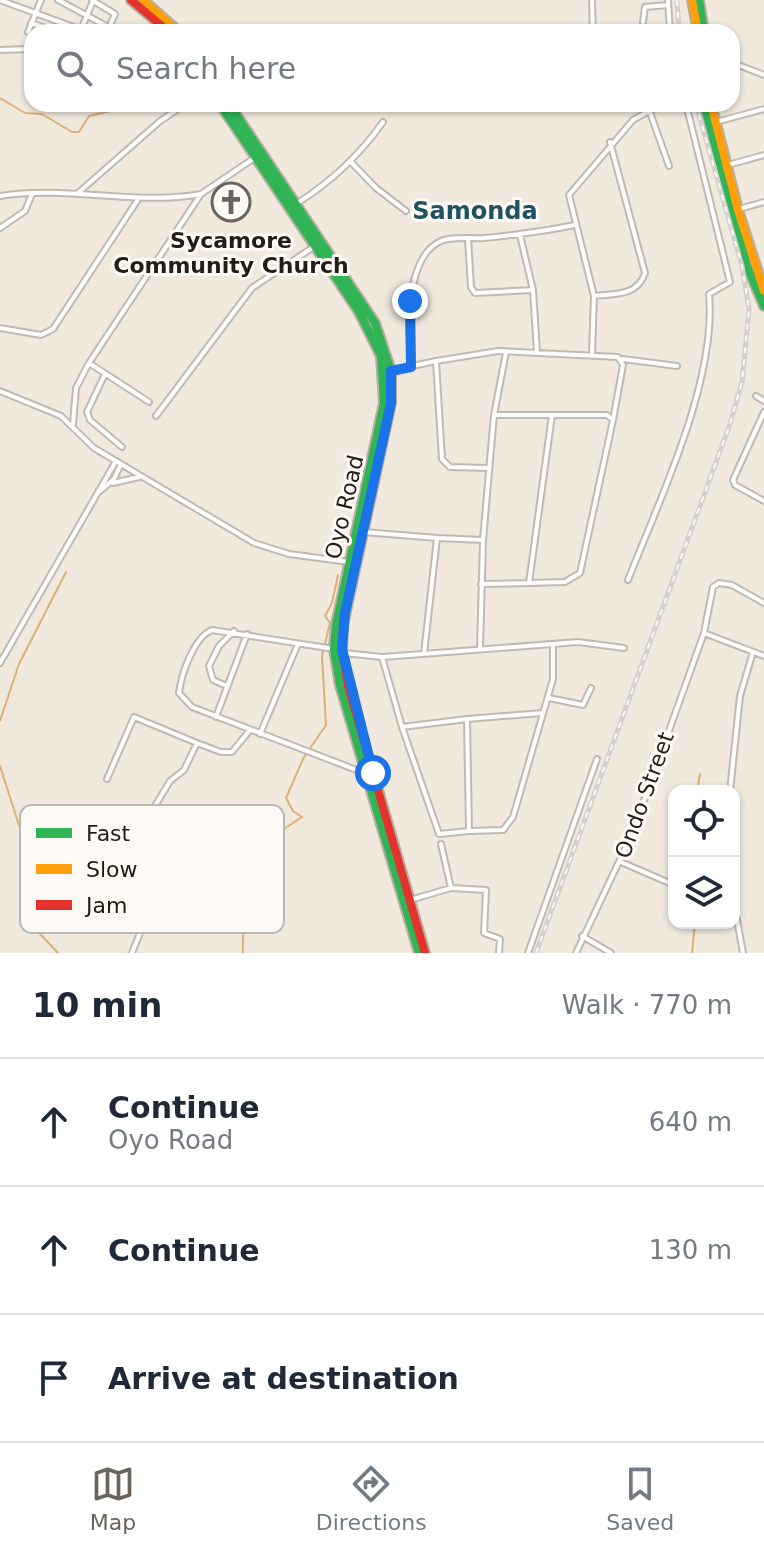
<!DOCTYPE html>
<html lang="en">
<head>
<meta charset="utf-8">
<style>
  :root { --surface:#fff; --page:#f2f2f3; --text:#1f2937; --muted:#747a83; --line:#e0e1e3; --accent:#6b645c }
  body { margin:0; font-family:"DejaVu Sans",sans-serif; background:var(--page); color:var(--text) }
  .controls { position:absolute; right:24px; bottom:24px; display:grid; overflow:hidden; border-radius:16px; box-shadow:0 2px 6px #0004 }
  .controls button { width:72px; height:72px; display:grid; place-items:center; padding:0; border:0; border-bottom:2px solid var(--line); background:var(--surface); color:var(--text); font:40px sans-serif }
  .stop { position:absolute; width:24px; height:24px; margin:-18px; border:6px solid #1a73e8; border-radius:50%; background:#fff }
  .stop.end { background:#1a73e8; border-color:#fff; box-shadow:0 2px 8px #0008 }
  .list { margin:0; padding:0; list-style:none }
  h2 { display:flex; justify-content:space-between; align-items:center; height:104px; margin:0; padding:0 32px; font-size:34px }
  h2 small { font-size:26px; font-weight:400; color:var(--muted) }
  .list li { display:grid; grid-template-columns:52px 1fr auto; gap:24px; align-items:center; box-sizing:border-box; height:128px; padding:0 32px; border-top:2px solid var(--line) }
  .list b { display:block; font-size:30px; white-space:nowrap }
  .list p { margin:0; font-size:26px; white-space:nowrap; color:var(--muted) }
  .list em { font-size:26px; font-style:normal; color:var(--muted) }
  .icon { flex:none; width:44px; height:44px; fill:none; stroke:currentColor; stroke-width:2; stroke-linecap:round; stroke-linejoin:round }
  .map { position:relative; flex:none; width:764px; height:953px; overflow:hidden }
  .search { position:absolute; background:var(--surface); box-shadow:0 2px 6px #0004; left:24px; right:24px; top:24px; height:88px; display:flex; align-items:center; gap:20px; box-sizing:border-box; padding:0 28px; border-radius:24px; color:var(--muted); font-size:30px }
  .sheet { height:488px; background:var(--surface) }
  nav { display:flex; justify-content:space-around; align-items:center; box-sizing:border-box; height:112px; border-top:2px solid var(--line); background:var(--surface); font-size:22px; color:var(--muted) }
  nav a { display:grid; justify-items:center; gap:4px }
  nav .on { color:var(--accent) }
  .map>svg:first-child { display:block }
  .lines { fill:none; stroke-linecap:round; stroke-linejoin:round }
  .stream { stroke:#dab17b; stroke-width:2 }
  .street-casing { stroke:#c1bab2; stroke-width:8 }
  .fast-casing { stroke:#b7ada0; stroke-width:12 }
  .slow-casing { stroke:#b7ada0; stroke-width:12 }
  .jam-casing { stroke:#b7ada0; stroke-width:12 }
  .street { stroke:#fdfcfa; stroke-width:4 }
  .fast { stroke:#30b455; stroke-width:8 }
  .slow { stroke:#ff9f0a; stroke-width:8 }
  .jam { stroke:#e5322d; stroke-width:8 }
  .rail-casing { stroke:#d3d0cd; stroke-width:5 }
  .rail { stroke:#fdf9f5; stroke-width:2; stroke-dasharray:6; stroke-linecap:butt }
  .route { stroke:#1a73e8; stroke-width:10 }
  .labels { text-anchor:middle; stroke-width:6; stroke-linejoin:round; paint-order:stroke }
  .poi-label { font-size:22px; font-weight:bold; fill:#231d16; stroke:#fdf9f5 }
  .street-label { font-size:22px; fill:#231d16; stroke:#fdf9f5 }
  .neighbourhood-label { font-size:24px; font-weight:bold; fill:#1f5262; stroke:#fdf9f5 }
  .key { fill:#fdf9f5; stroke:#bcb7b2; stroke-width:2 }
  .key-label { font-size:22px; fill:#231d16 }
</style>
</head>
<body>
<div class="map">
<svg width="764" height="953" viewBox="0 0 764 953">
  <rect width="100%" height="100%" fill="#f2e9de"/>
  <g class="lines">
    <path class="stream" d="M0 98 25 113 42 114 72 132H79L89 116 140 104
      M0 721 19 664 66 572
      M0 766 32 866 26 919 58 953
      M697 791 700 774
      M243 953C241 917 251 887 252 850L302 817 293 811 286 798 304 757 326 725 322 656 330 623 325 616 332 603 338 575
      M692 953 695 923"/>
    <g class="street-casing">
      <path id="street" d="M0 0 87 32
        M58 0 110 28
        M92 0 115 14 107 32
        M592 0 593 32
        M668 0 670 32
        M643 22 645 7 668 5
        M31 23 57 32
        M28 32 41 0
        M80 32 93 1
        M0 50 32 49
        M741 66 764 75
        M647 104 669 166
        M716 122 764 109
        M351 162 376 188 406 211
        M728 165 764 155
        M78 193 159 122 185 104
        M0 196C67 185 134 206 201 194
        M296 204C331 182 359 156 383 122
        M739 209 764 202
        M0 228 25 211 32 194
        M468 239 471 287 475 293 533 290 520 235
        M533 290 537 352
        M594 296C614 294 638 296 645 273L610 142
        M0 328 41 335 53 329 139 198
        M592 354 594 296 569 195 633 120 662 104
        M623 359 677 366
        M436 361 498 351 618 357 623 365 613 420
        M89 363 149 402
        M411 367C409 335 403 258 441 241 452 236 472 239 484 238 515 235 545 231 575 225
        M393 370 436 361 442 459 450 467 489 468
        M105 374 87 412 90 420 122 447
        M0 391 61 416 94 448 254 543 289 554 349 562
        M756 396 764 401
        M764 412 733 480 735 485 764 501
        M494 415 506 352
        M156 416 252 288 315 246
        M73 424 76 388 89 363 201 194 256 157
        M113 483 139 477
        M100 491 114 479 121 464
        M364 532 437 538 424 654
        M437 538 483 540 480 649
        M628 580C660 499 717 380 709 294L730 282 686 104
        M529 583 565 582 580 573 613 420 607 415H552
        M481 584 529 583 552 415H494L483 540
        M704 633 764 656
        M334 649 212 630C194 637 181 675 179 693L192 707 367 774
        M344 653 382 657 402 727 467 719 469 831 439 834 402 727
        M383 657 578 642 624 648
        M0 663 116 461
        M227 686 213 680 209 666 219 646 234 631
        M549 698 583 705 591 688
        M216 717 247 634
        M467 719 543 713
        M260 734 298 644
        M107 779 134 717 197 743
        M730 791 740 696 753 652
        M469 831 503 830 513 817 553 679V645
        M441 844 451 888
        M621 862 674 885
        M410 900 451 888 486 890 484 933 500 939 499 953
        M734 903 743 953
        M582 936 611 953
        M132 953 142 928 130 924 114 909 116 890 143 826 170 781 184 770 197 743 221 752H232L250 730
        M528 953 597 759
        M576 953 632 834 704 633 713 587 719 583 732 585 764 603"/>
    </g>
    <g class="fast-casing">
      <path id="fast" d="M699 0 704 32
        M220 104 359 312 381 356 384 403 336 625 334 649 340 685 419 953
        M229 104 375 323 391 371V403L343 625
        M704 104 747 266 764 306"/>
    </g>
    <g class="slow-casing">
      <path id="slow" d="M143 0 179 32
        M692 0 698 32
        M711 104 738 210 764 291"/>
    </g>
    <g class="jam-casing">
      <path id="jam" d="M131 0 169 32
        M343 625 342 649 348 686 425 953"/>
    </g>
    <use href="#street" class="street"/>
    <use href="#fast" class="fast"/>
    <use href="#slow" class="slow"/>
    <use href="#jam" class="jam"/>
    <g class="rail-casing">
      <path id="rail" d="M677 0 679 32
        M536 953 729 427 742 382 749 309 742 266 696 104"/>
    </g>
    <use href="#rail" class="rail"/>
  </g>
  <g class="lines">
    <path class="route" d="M373 773 342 649 345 613 391 403V371L411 367 410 301"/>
  </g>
  <defs>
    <g id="church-ring" transform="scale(2)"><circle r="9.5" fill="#fdf9f5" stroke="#6b645c" stroke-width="1.5"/><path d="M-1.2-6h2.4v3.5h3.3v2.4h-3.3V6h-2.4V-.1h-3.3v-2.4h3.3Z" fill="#6b645c"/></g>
  </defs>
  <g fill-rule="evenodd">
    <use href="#church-ring" x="231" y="202"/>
  </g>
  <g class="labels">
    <g class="poi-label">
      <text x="231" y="248">Sycamore<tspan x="231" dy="25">Community Church</tspan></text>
    </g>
    <g class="street-label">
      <text transform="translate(344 507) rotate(-77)" y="8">Oyo Road</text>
      <text transform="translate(644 795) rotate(-70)" y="8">Ondo Street</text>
    </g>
    <g class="neighbourhood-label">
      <text x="475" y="219">Samonda</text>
    </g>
  </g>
  <rect x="20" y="805" width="264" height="128" rx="12" class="key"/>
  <rect x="36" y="828" width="36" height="10" fill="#30b455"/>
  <rect x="36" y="864" width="36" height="10" fill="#ff9f0a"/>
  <rect x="36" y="900" width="36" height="10" fill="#e5322d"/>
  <g class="key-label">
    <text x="86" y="841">Fast</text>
    <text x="86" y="877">Slow</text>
    <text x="86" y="913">Jam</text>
  </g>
</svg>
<div class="controls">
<button><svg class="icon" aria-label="locate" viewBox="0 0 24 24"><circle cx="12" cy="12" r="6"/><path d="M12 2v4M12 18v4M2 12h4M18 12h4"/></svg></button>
<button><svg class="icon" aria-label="layers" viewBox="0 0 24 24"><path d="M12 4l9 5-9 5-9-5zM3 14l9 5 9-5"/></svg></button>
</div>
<div class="stop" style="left:373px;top:773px"></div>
<div class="stop end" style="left:410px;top:301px"></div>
<div class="search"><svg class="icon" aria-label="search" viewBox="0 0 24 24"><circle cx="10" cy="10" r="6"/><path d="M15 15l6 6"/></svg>Search here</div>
</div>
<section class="sheet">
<h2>10 min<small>Walk · 770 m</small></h2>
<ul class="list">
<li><svg class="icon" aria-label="ahead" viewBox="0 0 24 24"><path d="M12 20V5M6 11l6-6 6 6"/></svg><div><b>Continue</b><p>Oyo Road</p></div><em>640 m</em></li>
<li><svg class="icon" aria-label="ahead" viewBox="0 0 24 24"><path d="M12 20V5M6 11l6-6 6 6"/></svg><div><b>Continue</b></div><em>130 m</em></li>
<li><svg class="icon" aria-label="arrive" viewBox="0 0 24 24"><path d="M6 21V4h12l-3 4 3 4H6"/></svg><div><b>Arrive at destination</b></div></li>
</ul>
</section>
<nav>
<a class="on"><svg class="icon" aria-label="map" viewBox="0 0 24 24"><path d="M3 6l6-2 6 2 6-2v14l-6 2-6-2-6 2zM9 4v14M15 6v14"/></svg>Map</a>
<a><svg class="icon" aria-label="directions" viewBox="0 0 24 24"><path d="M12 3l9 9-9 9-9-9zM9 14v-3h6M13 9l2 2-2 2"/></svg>Directions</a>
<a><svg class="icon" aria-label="saved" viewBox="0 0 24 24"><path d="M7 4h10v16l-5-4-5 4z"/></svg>Saved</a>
</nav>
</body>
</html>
